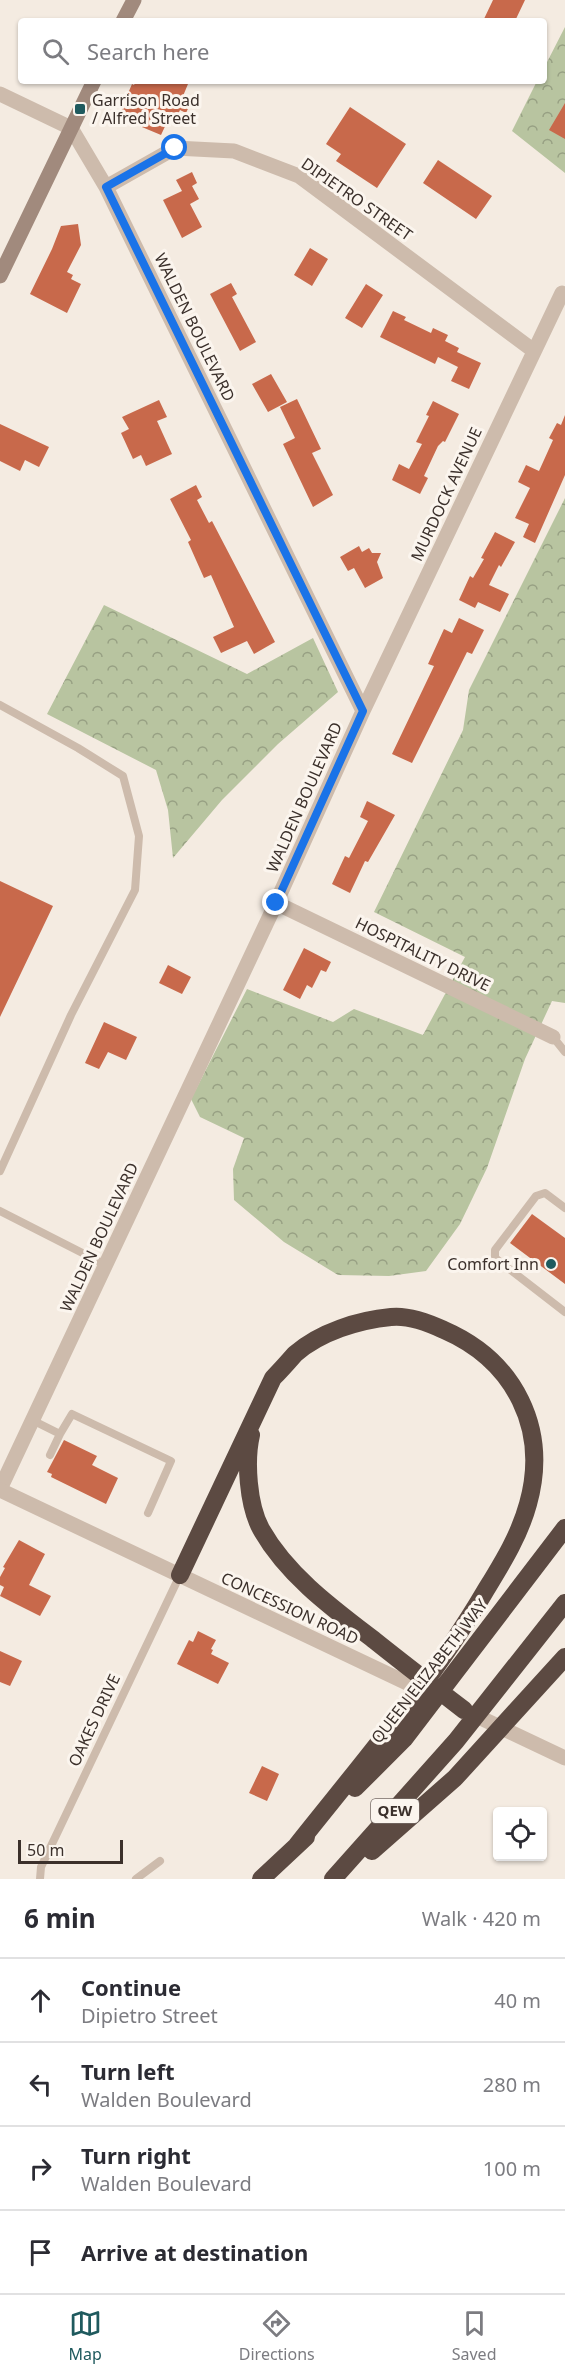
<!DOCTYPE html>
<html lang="en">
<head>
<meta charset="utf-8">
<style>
  :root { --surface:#fff; --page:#f7f7f7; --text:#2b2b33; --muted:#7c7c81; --line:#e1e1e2; --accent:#1f5a5e }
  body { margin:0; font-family:"Noto Sans",sans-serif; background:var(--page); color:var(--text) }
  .controls { position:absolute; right:18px; bottom:18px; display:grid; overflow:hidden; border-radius:6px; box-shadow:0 2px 4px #0004 }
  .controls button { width:54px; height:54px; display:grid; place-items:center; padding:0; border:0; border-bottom:2px solid var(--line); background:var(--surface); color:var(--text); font:30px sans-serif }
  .scale { position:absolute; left:18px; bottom:15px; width:105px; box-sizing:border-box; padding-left:6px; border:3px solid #3b302b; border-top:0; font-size:16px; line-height:21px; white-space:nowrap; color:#3b302b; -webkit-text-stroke:4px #fbf5ee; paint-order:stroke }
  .stop { position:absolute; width:18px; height:18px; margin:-14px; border:4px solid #1a73e8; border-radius:50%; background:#fff }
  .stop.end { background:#1a73e8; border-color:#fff; box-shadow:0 2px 6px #0008 }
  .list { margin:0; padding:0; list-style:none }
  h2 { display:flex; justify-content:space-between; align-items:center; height:78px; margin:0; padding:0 24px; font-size:26px }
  h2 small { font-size:20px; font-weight:400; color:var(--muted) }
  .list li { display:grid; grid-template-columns:39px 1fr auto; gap:18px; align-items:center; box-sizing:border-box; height:84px; padding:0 24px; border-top:2px solid var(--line) }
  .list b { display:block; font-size:22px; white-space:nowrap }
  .list p { margin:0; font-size:20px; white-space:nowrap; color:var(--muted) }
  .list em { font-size:20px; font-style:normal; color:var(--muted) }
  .icon { flex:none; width:33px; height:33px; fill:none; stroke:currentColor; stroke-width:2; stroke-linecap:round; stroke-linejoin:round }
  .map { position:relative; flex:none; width:565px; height:1879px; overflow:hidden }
  .search { position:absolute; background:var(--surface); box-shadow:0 2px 4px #0004; left:18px; right:18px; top:18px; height:66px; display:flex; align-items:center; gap:15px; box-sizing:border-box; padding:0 21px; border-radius:6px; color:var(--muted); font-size:22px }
  .sheet { height:414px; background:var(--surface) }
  nav { display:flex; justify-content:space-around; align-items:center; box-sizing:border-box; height:84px; border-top:2px solid var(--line); background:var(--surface); font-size:16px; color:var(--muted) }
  nav a { display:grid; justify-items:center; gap:3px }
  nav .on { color:var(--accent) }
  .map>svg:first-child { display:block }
  .forest { fill:url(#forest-crowns) }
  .building { fill:#c8694b }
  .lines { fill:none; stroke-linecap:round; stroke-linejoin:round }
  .service { stroke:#cdbbac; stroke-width:8 }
  .minor { stroke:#cdbbac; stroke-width:15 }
  .tertiary { stroke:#cdbbac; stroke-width:15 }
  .secondary { stroke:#a18a7d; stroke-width:15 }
  .motorway { stroke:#5c4a42; stroke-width:18 }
  .route { stroke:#1a73e8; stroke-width:8 }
  .poi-dot { fill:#1f5a5e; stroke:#fbf5ee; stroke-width:2 }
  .labels { text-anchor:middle; stroke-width:6; stroke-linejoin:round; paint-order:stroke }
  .shield { fill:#fbf5ee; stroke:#756b66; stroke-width:1.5 }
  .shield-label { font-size:15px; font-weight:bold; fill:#3b302b }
  .poi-label { font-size:16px; fill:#3b302b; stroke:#fbf5ee; text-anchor:start }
  .street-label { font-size:16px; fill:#3b302b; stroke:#fbf5ee }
</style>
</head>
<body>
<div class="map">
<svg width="565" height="1879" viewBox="0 0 565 1879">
  <defs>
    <pattern id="forest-crowns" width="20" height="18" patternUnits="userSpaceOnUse" patternTransform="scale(1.5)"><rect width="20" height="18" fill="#b8c4a0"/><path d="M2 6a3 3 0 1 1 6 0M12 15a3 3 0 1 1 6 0" fill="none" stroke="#97a083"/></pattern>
  </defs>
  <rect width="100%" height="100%" fill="#f4ebe1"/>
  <path class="forest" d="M565 27V173L512 131 537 81H544V68Z
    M565 498V1003L552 1001 525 1059 487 1168 460 1224 426 1271 389 1276 338 1275 284 1242 234 1200 233 1169 244 1138 200 1117 191 1099 247 989 333 1022 354 1009 423 1035 465 957 374 912 463 730 469 690Z
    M104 605 247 674 313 638 338 692 278 744 222 800 173 858 168 810 156 770 47 714Z"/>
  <path class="building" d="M493 0H525L515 21H483Z
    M136 81H182L188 84 183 96 192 100 186 113 180 110 174 123 168 120 161 135 118 117 132 84 134 85Z
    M565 103V139L549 130Z
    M350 107 406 144 377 188 336 161 341 154 326 144Z
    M438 160 492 196 476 219 423 183Z
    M192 172 197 183 192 186 199 199 190 204 202 227 182 238 163 200 182 191 176 180Z
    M78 224 81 245 67 272 73 275 71 279 81 284 67 313 30 294 52 249 61 226Z
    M310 248 328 259 312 286 294 275Z
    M231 283 237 294 232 297 256 342 240 351 210 294Z
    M366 284 383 295 362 328 345 318Z
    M393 311 406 317 404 320 431 333 433 328 448 335 445 341 459 348 457 352 481 363 469 389 451 381 458 367 438 357 435 364 380 337Z
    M271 374 287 402 268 412 252 384Z
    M297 399 321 449 312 453 333 495 313 507 283 444 295 438 280 407Z
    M159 400 167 417 157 421 172 454 146 466 141 455 133 459 121 433 129 429 122 417Z
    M433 401 459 414 445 442 443 441 438 446 424 476 428 478 420 494 392 480 399 464 409 469 422 444 416 442 429 416 426 415Z
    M565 415V475L535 543 523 537 529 524 515 518 530 488 518 482 526 465 539 471 553 440 549 438 557 423 561 425Z
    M0 424 49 447 39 467 25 460 20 471 0 461Z
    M196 485 202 497 197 500 209 523 212 521 275 642 254 654 247 641 221 653 213 637 234 627 211 575 204 578 188 542 191 540 170 499Z
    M495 532 515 542 501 567 499 565 489 585 509 594 500 612 478 602 475 608 459 600 470 576 473 578 484 559 481 558Z
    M359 546 362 552 369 548 372 553H381L377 562 383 578 365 588 354 568 348 571 340 557Z
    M459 618 484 630 472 654 467 652 412 763 392 754 434 666 428 664 444 629 452 633Z
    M367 801 395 815 368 862 365 861 350 893 332 884 345 856 349 858 368 821 360 817Z
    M0 881 53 906 0 1017Z
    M304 948 331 962 326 972 321 970 312 988 307 985 300 999 283 990Z
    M168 965 191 977 182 994 159 983Z
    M104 1022 137 1037 126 1060 108 1052 99 1069 85 1063Z
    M532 1214 565 1238V1284L510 1243Z
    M64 1440 97 1456 92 1465 118 1478 106 1504 51 1477 52 1474 47 1472Z
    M19 1540 45 1554 29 1585 51 1596 40 1616 0 1596 4 1587 0 1585V1577L5 1568 3 1567Z
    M198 1631 216 1640 211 1649 213 1650 211 1654 229 1663 218 1684 177 1664 189 1640 193 1642Z
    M0 1651 22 1661 10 1686 0 1682Z
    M262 1766 279 1774 267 1801 249 1793Z"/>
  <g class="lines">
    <path class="service" d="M0 705 78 748 123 776 139 836 135 890 71 1015 0 1171
      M553 1037 565 1052
      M565 1208 545 1193 536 1196 495 1250V1258L565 1312
      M0 1211 106 1265
      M32 1420 60 1434 72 1414 171 1461 148 1513
      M50 1455 60 1434
      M40 1879 41 1867 180 1575
      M136 1879 160 1861"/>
    <path class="minor" d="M0 94 71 128 106 187 363 711
      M106 187 175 148 234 151 299 176 534 351
      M276 903 553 1037
      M0 1489 276 903 363 711 562 293"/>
    <path class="tertiary" d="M0 1490 428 1693
      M466 1711 565 1758"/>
    <path class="secondary" d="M123 21 134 0
      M0 276 94 81"/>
    <path class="motorway" d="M251 1435C245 1461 248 1505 261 1529 287 1575 332 1608 374 1640 404 1664 434 1687 464 1710
      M180 1575 273 1378C281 1370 288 1362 295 1354 320 1332 359 1320 391 1317 409 1315 429 1323 444 1330 515 1361 549 1429 528 1504 519 1537 501 1565 484 1593 431 1683 362 1763 297 1845
      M355 1788 404 1739 565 1528
      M372 1851 455 1778 565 1657
      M261 1879 306 1837
      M333 1879 456 1741 565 1603"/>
  </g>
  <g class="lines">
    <path class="route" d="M175 148 106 187 363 711 276 903"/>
  </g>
  <g class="poi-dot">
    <rect x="74" y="103" width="12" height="12" rx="3"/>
    <circle cx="551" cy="1264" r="6"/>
  </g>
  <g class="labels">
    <rect class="shield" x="371" y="1799" width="48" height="24" rx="4.5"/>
    <g class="shield-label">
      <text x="395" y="1816">QEW</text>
    </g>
    <g class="poi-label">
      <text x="92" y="106">Garrison Road<tspan x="92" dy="18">/ Alfred Street</tspan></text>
      <text x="539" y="1270" text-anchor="end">Comfort Inn</text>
    </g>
    <g class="street-label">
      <text transform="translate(357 199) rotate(35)" y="6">DIPIETRO STREET</text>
      <text transform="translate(195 327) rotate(64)" y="6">WALDEN BOULEVARD</text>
      <text transform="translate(446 494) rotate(-65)" y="6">MURDOCK AVENUE</text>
      <text transform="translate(304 797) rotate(-66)" y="6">WALDEN BOULEVARD</text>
      <text transform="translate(423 954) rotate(26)" y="6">HOSPITALITY DRIVE</text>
      <text transform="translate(99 1237) rotate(-65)" y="6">WALDEN BOULEVARD</text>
      <text transform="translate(290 1608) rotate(25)" y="6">CONCESSION ROAD</text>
      <text transform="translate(429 1671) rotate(-52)" y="6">QUEEN ELIZABETH WAY</text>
      <text transform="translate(94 1720) rotate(-65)" y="6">OAKES DRIVE</text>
    </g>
  </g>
</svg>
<div class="controls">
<button><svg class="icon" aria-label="locate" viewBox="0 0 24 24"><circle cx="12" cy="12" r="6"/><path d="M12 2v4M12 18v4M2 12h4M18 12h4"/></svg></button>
</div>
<div class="scale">50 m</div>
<div class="stop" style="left:175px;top:148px"></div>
<div class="stop end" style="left:276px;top:903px"></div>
<div class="search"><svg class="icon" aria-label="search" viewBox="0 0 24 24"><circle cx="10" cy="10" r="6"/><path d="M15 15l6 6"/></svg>Search here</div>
</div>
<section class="sheet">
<h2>6 min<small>Walk · 420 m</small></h2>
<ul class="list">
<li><svg class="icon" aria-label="ahead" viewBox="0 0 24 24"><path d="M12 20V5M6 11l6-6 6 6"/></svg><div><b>Continue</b><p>Dipietro Street</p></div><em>40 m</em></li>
<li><svg class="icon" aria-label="left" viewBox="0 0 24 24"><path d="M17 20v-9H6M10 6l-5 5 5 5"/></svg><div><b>Turn left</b><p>Walden Boulevard</p></div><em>280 m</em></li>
<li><svg class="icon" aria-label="right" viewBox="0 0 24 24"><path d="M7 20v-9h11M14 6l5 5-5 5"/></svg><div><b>Turn right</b><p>Walden Boulevard</p></div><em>100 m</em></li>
<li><svg class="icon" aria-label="arrive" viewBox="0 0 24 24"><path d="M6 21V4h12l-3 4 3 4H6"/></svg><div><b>Arrive at destination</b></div></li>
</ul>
</section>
<nav>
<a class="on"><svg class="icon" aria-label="map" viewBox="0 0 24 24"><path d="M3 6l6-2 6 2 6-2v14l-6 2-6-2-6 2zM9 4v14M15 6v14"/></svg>Map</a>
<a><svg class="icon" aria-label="directions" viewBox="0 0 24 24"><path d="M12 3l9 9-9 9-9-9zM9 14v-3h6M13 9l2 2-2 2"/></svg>Directions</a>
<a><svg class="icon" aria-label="saved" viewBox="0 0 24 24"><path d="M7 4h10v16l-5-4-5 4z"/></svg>Saved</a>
</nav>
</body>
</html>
